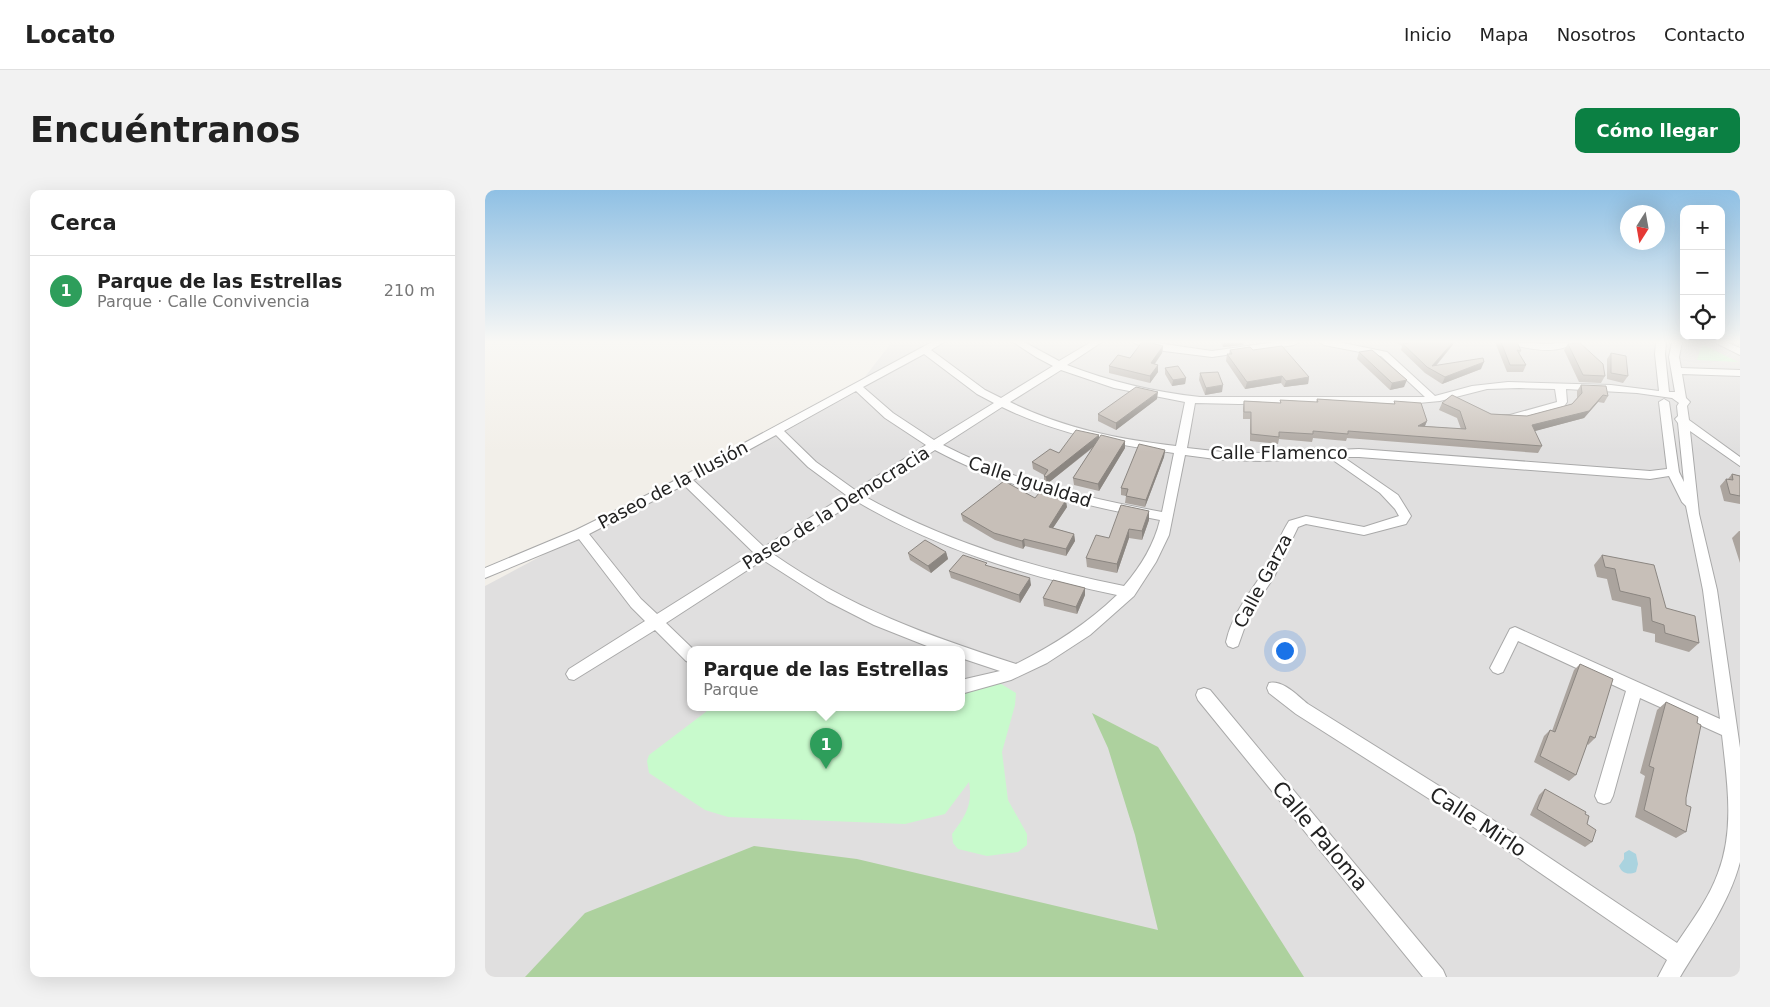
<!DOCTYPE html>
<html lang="es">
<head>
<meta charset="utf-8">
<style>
  :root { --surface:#fff; --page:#f2f2f2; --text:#222; --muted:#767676; --line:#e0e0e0; --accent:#0b8043 }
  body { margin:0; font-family:"DejaVu Sans",sans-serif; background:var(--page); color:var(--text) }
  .controls { position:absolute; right:15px; top:15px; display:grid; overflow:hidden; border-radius:10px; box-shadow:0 5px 20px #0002 }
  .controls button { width:45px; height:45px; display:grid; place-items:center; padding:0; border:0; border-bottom:1px solid var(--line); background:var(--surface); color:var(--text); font:25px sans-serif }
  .compass { position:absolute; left:1135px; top:15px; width:45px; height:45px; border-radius:50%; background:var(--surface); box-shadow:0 5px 20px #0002; rotate:191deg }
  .you { position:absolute; left:799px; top:460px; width:18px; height:18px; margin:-12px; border:4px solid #fff; border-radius:50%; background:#1a73e8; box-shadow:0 0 0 8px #1a73e833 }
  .badge { display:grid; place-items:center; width:32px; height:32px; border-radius:50%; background:var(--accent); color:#fff; font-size:16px; font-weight:700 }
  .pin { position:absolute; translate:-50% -41px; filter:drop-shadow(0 1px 2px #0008) }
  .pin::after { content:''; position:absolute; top:26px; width:18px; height:15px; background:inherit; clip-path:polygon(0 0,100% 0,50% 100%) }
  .popup { position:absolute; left:202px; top:456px; width:278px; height:65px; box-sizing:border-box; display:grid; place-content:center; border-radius:10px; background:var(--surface); filter:drop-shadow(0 1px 4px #0005); font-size:16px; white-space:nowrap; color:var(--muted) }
  .popup b { font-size:19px; color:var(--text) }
  .popup::after { content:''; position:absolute; left:50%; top:100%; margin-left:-10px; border:10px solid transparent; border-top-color:var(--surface) }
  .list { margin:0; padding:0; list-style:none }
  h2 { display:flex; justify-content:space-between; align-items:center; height:65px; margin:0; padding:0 20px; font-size:21px }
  h2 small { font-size:16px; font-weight:400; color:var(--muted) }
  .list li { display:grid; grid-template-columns:32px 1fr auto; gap:15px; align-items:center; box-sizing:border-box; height:70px; padding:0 20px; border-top:1px solid var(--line) }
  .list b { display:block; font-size:19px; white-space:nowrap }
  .list p { margin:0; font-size:16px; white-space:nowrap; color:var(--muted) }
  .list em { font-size:16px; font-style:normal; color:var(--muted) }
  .icon { flex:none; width:28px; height:28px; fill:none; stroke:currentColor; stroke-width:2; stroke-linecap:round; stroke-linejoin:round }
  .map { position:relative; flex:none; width:1255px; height:787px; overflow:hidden; border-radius:10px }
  header { display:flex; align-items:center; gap:30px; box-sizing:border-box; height:70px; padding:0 25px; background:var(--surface); border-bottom:1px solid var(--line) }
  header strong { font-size:24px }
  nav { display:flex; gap:28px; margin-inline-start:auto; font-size:18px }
  .intro { display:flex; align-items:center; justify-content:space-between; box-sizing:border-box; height:120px; padding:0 30px }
  h1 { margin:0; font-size:35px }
  .button { padding:12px 22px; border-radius:10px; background:var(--accent); color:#fff; font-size:18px; font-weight:700 }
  main { display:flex; gap:30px; padding:0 30px }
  aside { flex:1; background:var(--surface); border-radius:10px; box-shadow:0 5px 20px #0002 }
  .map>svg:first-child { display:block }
  .residential { fill:#e0dfdf; fill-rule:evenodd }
  .forest { fill:#add19e }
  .park { fill:#c8facc }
  .water { fill:#aad3df }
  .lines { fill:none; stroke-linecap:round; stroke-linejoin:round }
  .minor-casing { stroke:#a9a9a9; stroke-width:2 }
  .minor { fill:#fff; fill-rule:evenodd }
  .wall { fill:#aba49e }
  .shaded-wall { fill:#8b8681 }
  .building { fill:#c7bfb8; stroke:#8b8681 }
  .labels { text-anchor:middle; stroke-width:5; stroke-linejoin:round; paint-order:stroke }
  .street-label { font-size:18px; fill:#222; stroke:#fff }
  .near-street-label { font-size:21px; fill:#222; stroke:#fff }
</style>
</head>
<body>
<header>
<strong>Locato</strong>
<nav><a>Inicio</a><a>Mapa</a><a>Nosotros</a><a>Contacto</a></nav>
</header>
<div class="intro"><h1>Encuéntranos</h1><a class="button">Cómo llegar</a></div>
<main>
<aside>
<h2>Cerca<small></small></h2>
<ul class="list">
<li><span class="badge" style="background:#2e9e5b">1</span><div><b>Parque de las Estrellas</b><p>Parque · Calle Convivencia</p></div><em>210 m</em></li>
</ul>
</aside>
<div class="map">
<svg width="1255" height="787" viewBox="0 0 1255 787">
  <rect width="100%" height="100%" fill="#f2efe9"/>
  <path class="residential" d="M407 152H1255V787H6L0 782V396L372 197ZM206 460H476V518H206Z"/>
  <path class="forest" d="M607 523 673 557 819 787H40L100 723 269 656 372 669 673 740 650 645 623 558Z"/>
  <path class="park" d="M1217 154 1253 172 1212 170Z
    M513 492 531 503 530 515 517 562 523 610 542 644V655L533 662 502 666 473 659 468 653 467 644C480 626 488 616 484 592L460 624 420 634 243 627 220 620 164 583 162 571 164 565 226 518H476V503Z"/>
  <path class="water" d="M1144 660 1151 664 1153 674 1151 682C1144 685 1137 684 1134 676L1139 669V663Z"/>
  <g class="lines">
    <g class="minor-casing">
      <path id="minor" d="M447 152H459L446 160 500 200 516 208 568 176 551 167 528 152H539L574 171 606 152H617L582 175C626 192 669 202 715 207H940L896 166 839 155 834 152H853L902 162 950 206 987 196 1023 192 1126 195 1174 201 1170 164 1171 152H1181L1180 164 1184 202H1190L1184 167 1187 152H1197L1194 167 1196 178 1255 180V186L1197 184 1201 208 1205 212 1202 216 1204 230 1255 267V276L1205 241 1214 324 1232 400 1255 558V672C1244 714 1217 750 1195 787H1173L1182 770 987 636 811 524 784 503 782 498 784 493C797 489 813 506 823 514L999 624 1192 753C1207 731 1224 708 1233 683 1250 639 1242 591 1237 545L1155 508 1128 606 1125 612 1119 614 1113 612 1110 606 1141 501 1033 451 1018 482 1013 484 1008 482 1005 478 1025 439 1030 437 1235 529 1218 400 1201 316 1197 312 1184 286 1165 289 874 267H858L913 305 926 326 921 334 879 345 821 334 813 337 789 387 764 425 753 456 748 458 743 456 741 452C747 425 762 407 777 384 788 367 793 348 804 331L821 326 879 337 914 326 910 319 895 303 845 268 778 271 738 270 700 265 684 345 671 372 649 406 605 445 562 473 526 490 476 504V490L515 481 476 468V460H452L389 435 342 411 278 370 181 433 209 460H206V473L201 471 170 440 89 490 84 489 81 484 84 479 160 431 146 417 94 349 0 388V378L91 340 174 299ZM439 164 492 204 509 213 449 250 408 223 378 197ZM576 180 629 198 700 212 691 256C633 249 577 238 525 212ZM1034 198 1070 199 1072 212 1025 225H1011L1010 227 1011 229 1025 231 1078 218 1082 212 1081 199 1152 203 1187 208 1194 213 1192 216 1193 226 1190 229 1193 233 1199 292 1194 282 1184 212 1179 209 1174 212 1182 279 1165 281 874 259 778 263 738 262 702 258 710 213 754 214 843 212 922 214 955 211 1002 199ZM371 201 400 228 441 255 370 300 331 272 299 241ZM517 217C572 244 630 255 689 263L677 322C601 308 527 291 458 255ZM291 245 323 277 361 305 279 357 208 290ZM450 260C520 298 597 315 675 330 669 355 656 376 639 396 548 378 461 352 379 306ZM199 295 269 363 172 424 156 409 104 344ZM371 311C452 359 540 386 632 405 602 434 569 455 531 474 444 446 365 418 288 364Z
        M649 152H665L727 161 790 152H814L809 155 727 167 679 161 651 154Z
        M1021 152 1063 154 1089 152C1073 166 1044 158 1026 155Z
        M1229 152H1241L1255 158V165Z
        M719 498 725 500 958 780 961 787H938L713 510 711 505 713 500Z"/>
    </g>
    <use href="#minor" class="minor"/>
  </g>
  <path class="wall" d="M735 152H759L758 155 738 157Z
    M909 152H970L951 176 996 179 957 194 940 183 916 160 917 156Z
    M1010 152H1032L1036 161 1034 164 1041 175 1038 182H1022Z
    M1083 154 1120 186 1116 193 1094 192 1079 160Z
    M678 156 677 163 670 174 673 175V182L665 193 624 183V176Z
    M745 160H768L824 187 823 194 799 197 796 193 760 199 741 171 742 164H744Z
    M874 162 919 197 905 200 872 169Z
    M1126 163 1143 186 1138 193 1122 189V169Z
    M680 178 701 188 700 194 687 196 680 184Z
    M715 183 737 202 720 205 714 190Z
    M1096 195 1123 206 1119 213 1113 212 1099 228 1049 241 1057 256 1053 263 862 248 861 251 828 248 827 252 794 249 793 254 765 251V229H758V218L759 211 795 213V210L831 212 832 209 909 214V211L942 231 940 236 976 239 972 228 954 220 957 213 1006 224 1042 226 1087 214 1092 208V201Z
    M672 209 631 240 613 231V224Z
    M614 249 640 251V258L614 301 589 295 588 288 610 256 562 294 559 293V285L548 279 547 272 574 263Z
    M680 260 679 267 660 317 640 313 641 306 636 305V298Z
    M1247 284 1255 286V314L1239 311 1235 296 1241 289H1243Z
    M550 308 582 317 568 338 589 344 590 351 581 366 540 356 538 359 510 350 478 331 476 324Z
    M664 330 657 350 644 348 632 383 602 377 601 368 624 348Z
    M1254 341H1255V373L1247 348Z
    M461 362 463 369 446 383 425 370 423 363Z
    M1117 365 1181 418 1214 453 1204 462 1170 452V444L1158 441 1156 417 1127 410 1122 389 1112 387 1109 375Z
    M502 376 546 395 535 413 466 388 464 381Z
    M600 398V405L592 424 559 416 558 408Z
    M1095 474 1110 548 1103 555 1102 554 1091 585 1084 591 1049 572 1059 546 1065 540 1067 541 1089 480Z
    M1181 512 1201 608V642L1191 648 1150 627 1160 586 1155 583 1172 520Z
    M1060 599 1100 624 1102 634 1107 652 1100 657 1045 625 1054 605Z"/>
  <path class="shaded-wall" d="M739 152H759L758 155 738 157Z
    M968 152H970L947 180V176Z
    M678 156 677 163 665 180 666 173Z
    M999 172 996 179 957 194 960 187Z
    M673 175V182L665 193V186Z
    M797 186 796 193 760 199 762 192Z
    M824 187 823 194 799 197 801 191Z
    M701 188 700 194 687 196 688 190Z
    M922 190 919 197 905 200 907 193Z
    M738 195 737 202 720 205 721 198Z
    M673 202 672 209 631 240V233Z
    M1118 205 1113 212 1099 228 1043 243 1047 235Z
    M942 231 939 238 933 236Z
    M614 245V252L562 294 561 287Z
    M640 251V258L614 301 613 294Z
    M680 260 679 267 660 317 661 310Z
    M581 310 582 317 564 344V337Z
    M664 321V330L657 350V341Z
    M644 339V348L632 383V374Z
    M589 344 590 351 581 366V359Z
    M539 349 540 356 538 359 537 351Z
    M461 362 463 369 446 383 443 376Z
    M545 388 546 395 535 413 534 405Z
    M600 398V405L592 424 591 417Z"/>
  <path class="building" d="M657 152H662L678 156 666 173 673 175 665 186 624 176 633 165 645 168Z
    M929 152H968L947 176 998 168 999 172 960 187 942 177 918 154Z
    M1016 152H1032L1036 161 1032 160 1041 175H1025Z
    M1095 153 1118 174 1120 186 1098 185 1083 154Z
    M797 156 824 187 801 191 797 186 762 192 742 164H747L745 160 765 157 768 160Z
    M887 160 922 190 907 193 874 162Z
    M1126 163 1141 166 1143 186 1126 183Z
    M693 176 701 188 688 190 680 178Z
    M733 182 738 195 721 198 715 183Z
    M1096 195 1121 196 1123 206 1118 205 1104 221 1047 235 1057 256 863 241V244L828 241V244L794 242V247L766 244V222H759V211L796 213 795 210 833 212 832 209 910 214 909 211 936 213 942 231 933 236 981 239 975 221 957 213 967 205 1006 224 1042 226 1087 214 1097 203Z
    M651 197 673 202 631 233 613 224Z
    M591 240 614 245 561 287 559 286 563 280 547 272 565 259 574 263Z
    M616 245 640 251 613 294 588 288Z
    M654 254 680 260 661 310 641 306 643 299 636 298Z
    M1247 284 1255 286V306L1245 304 1241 289 1248 290Z
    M519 291 550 308 554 303 581 310 564 337 589 344 581 359 539 349 537 351 509 343 476 324Z
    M636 315 664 321 657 341 644 339 632 374 601 368 611 345 624 348Z
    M440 350 461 362 443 376 423 363Z
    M478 365 502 373 500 375 545 388 534 405 464 381Z
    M1117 365 1169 375 1181 418 1210 426 1214 453 1180 443 1179 435 1167 431 1165 408 1135 401 1130 379 1120 377Z
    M568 390 600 398 591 417 558 408Z
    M1095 474 1128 489 1110 548 1105 546 1091 585 1055 566 1065 540 1070 542Z
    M1181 512 1213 527 1212 533 1216 535 1201 608V615L1206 617 1201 642 1159 620 1169 578 1164 576Z
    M1060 599 1101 622 1100 624 1104 626 1102 634 1111 640 1107 652 1052 619Z"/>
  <linearGradient id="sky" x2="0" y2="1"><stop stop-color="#8fc0e4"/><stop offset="0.58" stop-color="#f9f8f5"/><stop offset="1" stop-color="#f9f8f5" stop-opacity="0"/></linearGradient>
  <rect width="1255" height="262" fill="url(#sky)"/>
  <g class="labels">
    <g class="street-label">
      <text x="794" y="269">Calle Flamenco</text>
      <text transform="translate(545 292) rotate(18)" y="6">Calle Igualdad</text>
      <text transform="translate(188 295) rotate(-28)" y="6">Paseo de la Ilusión</text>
      <text transform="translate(351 318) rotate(-32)" y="6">Paseo de la Democracia</text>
      <text transform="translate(778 391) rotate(-62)" y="6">Calle Garza</text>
    </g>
    <g class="near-street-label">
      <text transform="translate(993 632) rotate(33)" y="7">Calle Mirlo</text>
      <text transform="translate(835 646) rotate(50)" y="7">Calle Paloma</text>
    </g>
  </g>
</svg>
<div class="controls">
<button>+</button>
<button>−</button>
<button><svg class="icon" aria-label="locate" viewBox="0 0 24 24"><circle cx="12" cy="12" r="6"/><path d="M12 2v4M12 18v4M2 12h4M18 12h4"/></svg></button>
</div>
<svg class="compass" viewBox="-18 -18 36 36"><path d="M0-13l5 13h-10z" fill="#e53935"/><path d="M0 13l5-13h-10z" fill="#767676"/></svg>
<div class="you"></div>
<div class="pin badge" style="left:341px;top:579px;background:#2e9e5b">1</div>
<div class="popup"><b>Parque de las Estrellas</b>Parque</div>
</div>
</main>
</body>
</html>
